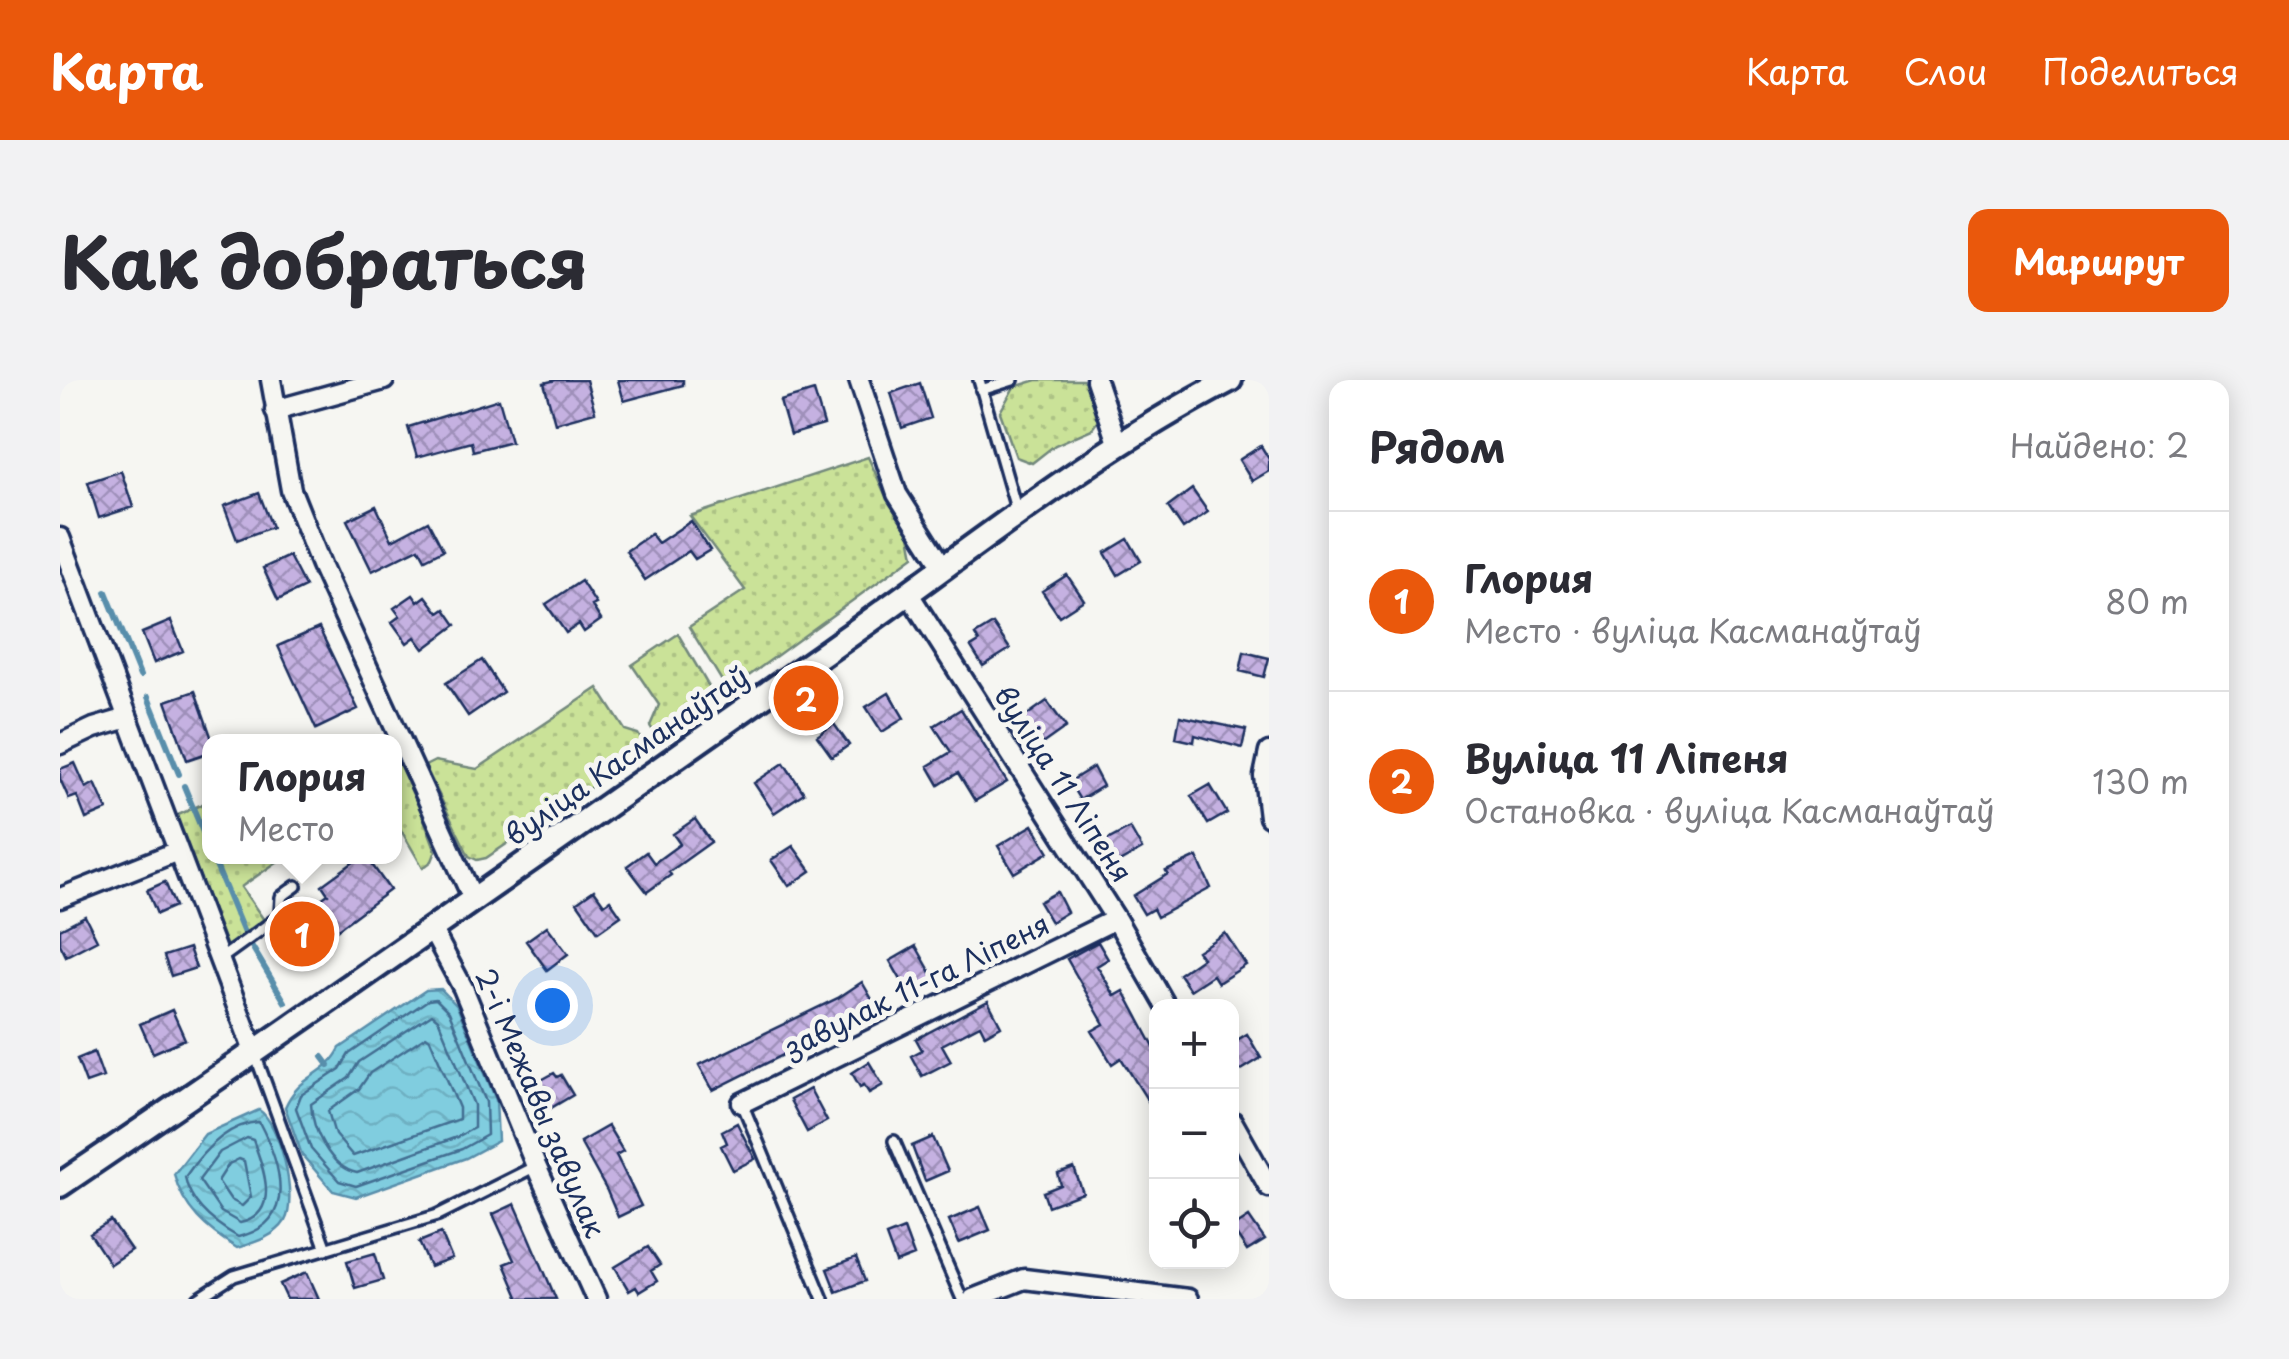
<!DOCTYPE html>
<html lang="ru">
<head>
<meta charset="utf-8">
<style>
  :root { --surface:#fff; --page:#f2f2f3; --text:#2b2b33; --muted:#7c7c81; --line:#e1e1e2; --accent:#ea580c }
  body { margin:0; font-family:"Playpen Sans",sans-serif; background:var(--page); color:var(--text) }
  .controls { position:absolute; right:30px; bottom:30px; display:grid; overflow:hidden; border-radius:20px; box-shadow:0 5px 25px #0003 }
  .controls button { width:90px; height:90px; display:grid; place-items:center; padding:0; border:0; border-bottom:2px solid var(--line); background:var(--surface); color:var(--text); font:50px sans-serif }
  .you { position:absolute; left:492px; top:625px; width:35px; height:35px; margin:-25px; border:8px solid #fff; border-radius:50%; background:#1a73e8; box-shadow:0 0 0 15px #1a73e833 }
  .badge { display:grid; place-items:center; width:65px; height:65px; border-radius:50%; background:var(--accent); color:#fff; font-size:32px; font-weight:700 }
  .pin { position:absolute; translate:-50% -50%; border:5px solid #fff; box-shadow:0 2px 10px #0006 }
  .popup { position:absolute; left:142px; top:354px; width:200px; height:130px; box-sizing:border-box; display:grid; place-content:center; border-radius:20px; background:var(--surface); filter:drop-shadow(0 2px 8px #0005); font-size:32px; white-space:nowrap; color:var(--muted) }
  .popup b { font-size:38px; color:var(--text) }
  .popup::after { content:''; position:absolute; left:50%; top:100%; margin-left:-20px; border:20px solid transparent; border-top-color:var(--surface) }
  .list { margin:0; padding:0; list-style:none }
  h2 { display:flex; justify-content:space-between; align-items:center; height:130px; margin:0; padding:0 40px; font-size:42px }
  h2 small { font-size:32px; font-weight:400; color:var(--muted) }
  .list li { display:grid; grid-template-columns:65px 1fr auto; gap:30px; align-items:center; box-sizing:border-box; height:180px; padding:0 40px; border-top:2px solid var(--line) }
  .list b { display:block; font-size:38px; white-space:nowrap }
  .list p { margin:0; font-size:32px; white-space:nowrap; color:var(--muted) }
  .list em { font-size:32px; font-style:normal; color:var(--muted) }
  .icon { flex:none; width:55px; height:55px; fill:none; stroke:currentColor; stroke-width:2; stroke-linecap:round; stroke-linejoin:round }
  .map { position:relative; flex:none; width:1209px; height:919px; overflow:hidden; border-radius:20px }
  header { display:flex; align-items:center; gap:60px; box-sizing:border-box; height:140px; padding:0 50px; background:var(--accent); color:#fff }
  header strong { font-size:48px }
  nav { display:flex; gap:55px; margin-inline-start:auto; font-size:35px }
  .intro { display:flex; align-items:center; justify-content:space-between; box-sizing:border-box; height:240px; padding:0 60px }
  h1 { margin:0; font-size:70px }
  .button { padding:25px 45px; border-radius:20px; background:var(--accent); color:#fff; font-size:35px; font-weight:700 }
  main { display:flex; gap:60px; padding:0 60px }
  aside { flex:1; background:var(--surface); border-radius:20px; box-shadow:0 5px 25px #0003 }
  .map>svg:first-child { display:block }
  .grass { fill:url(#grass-dots); stroke:#72887b; stroke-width:2.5 }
  .water { fill:url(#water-waves); stroke:#588eab; stroke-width:2.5 }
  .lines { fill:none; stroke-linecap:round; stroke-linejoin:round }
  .shore { stroke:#436e92; stroke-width:2.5 }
  .stream { stroke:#588eab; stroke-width:6 }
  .building { fill:url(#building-cross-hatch); stroke:#1b2f5e; stroke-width:2.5 }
  .service-casing { stroke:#1b2f5e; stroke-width:16 }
  .minor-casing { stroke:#1b2f5e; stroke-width:25 }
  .secondary-casing { stroke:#1b2f5e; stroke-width:30 }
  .service { stroke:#f6f6f2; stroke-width:9 }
  .minor { stroke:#f6f6f2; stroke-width:18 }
  .secondary { stroke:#f6f6f2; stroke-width:22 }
  .labels { text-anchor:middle; stroke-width:10; stroke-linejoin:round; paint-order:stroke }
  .street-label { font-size:28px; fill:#1b2f5e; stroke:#f6f6f2 }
</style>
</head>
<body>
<header>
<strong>Карта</strong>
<nav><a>Карта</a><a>Слои</a><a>Поделиться</a></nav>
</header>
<div class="intro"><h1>Как добраться</h1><a class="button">Маршрут</a></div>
<main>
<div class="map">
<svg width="1209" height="919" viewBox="0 0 1209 919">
  <defs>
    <pattern id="grass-dots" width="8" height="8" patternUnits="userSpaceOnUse" patternTransform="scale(2.5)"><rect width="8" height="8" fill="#cae298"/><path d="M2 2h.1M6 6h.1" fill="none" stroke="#adc285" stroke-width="1.8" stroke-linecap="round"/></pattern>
    <pattern id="water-waves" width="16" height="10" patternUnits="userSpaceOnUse" patternTransform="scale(2.5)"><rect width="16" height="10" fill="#80cddf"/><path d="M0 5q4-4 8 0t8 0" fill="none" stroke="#6eb0c2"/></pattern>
    <pattern id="building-cross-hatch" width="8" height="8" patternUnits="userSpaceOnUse" patternTransform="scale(2.5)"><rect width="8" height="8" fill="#c5b1e1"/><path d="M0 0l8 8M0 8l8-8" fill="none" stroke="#9f90ba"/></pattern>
  </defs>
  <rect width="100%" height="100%" fill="#f6f6f2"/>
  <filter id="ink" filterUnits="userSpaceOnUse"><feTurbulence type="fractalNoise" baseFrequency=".01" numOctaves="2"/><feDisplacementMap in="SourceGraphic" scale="20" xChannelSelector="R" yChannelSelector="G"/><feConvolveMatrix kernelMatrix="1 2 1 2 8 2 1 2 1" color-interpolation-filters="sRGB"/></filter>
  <g filter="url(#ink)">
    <path class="grass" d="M977 0H1022L1028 3 1039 39 1032 49 995 65 972 83 956 77 940 32 954 7Z
      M808 77 825 114 849 150 854 176 668 311 629 247 685 210 630 136Z
      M618 254 656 319 599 360 590 346 599 325 572 285Z
      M538 308 565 350 578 354 587 369 426 478 417 480 409 476 365 386 375 381 417 389Z
      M334 374 355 415 376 471 372 481 363 488 335 440Z
      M149 421 150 476 224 477 181 507 204 540 167 567 116 436Z"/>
    <path class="water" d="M381 609 397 626 436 720 438 761 406 778 296 817 273 811 242 775 225 727C239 694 266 697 280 668L366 610Z
      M199 730C220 743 238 818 225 841 215 857 193 863 177 868 147 850 123 829 114 794L145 754Z"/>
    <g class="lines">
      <path class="shore" d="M376 619 389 632 426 722 427 755 402 769 296 806 279 801 251 769 236 728 241 715 280 689 289 674 368 620Z
        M372 634 378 639 414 725V748L397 757 297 793C270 788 252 749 251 724L289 698 299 682Z
        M366 656 370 659 399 728V739L293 776 275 755 268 731 299 709 310 693Z
        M199 742C221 784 239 843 178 857 155 844 130 824 125 797 142 772 167 744 199 742Z
        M187 758 193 760C204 789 221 834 180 843L161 832 139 800 160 772Z
        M179 779 184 781 191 817 182 826 171 820 158 801 169 784Z"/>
      <path class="stream" d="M46 212 80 296
        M88 317 119 394
        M124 406 150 469
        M152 476 184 553
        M191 565 225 622
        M263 677 269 685"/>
    </g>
    <path class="building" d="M496 0H526L535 32 495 43 484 3Z
      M558 0H623V5L564 21Z
      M860 3 871 38 842 48 831 13Z
      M754 11 764 45 730 55 720 21Z
      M439 19 451 61 413 71 411 62 357 77 348 47Z
      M1201 66 1209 79V91L1192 101 1179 80Z
      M61 91 73 127 39 138 28 102Z
      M1132 109 1148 132 1123 149 1108 127Z
      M199 113 212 147 177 160 164 126Z
      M316 126 332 160 368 141 383 170 365 179 359 168 312 191 287 140Z
      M631 141 650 170 635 179 629 171 585 200 566 171 591 154 598 163Z
      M1068 159 1081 181 1058 195 1045 173Z
      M229 176 245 207 218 220 203 188Z
      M1007 195 1024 220 999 236 982 211Z
      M521 201 536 224 532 226 541 240 524 252 519 244 506 253 486 224Z
      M353 215 358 222 366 216 379 233 385 229 396 245 364 269 355 257 347 263 332 242 340 236 334 228Z
      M111 241 123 271 94 283 82 253Z
      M933 244 950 269 923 286 911 267 919 262 915 255Z
      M259 248 298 329 256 349 218 266Z
      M1184 272 1209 278 1204 297 1180 291Z
      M422 280 443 312 408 336 386 303Z
      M135 311 153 362H150V372L127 380 106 321Z
      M829 313 844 338 822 352 806 327Z
      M987 321 1006 347 982 364 963 338Z
      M901 329 947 402 915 421 898 393 879 405 868 386 891 372 874 346Z
      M1120 336 1186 350 1182 368 1135 355 1134 362 1116 358Z
      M774 344 789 365 772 377 757 356Z
      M15 383 26 408 35 403 47 430 26 439 17 416 9 419 0 399V389Z
      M724 383 744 413 714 433 694 403Z
      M1033 387 1043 406 1020 420 1009 402Z
      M1150 405 1167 433 1148 444 1131 416Z
      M635 439 651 462 609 492 611 495 587 512 567 486 586 472 594 483 620 464 613 454Z
      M973 445 989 472 954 493 938 466Z
      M1070 448 1082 469 1056 484 1044 462Z
      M733 466 751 491 729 506 711 480Z
      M302 476H306L330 510 239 578 219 549 268 514 262 505Z
      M1137 477 1151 508 1097 537 1093 529 1084 534 1073 516 1108 494 1106 491Z
      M105 502 115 526 97 534 87 510Z
      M534 510 544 524 550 520 561 536 538 552 517 522Z
      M997 512 1007 532 991 542 979 522Z
      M25 536 37 560 6 576 0 564V549Z
      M487 546 508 574 487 590 466 561Z
      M1165 553 1186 585 1158 603 1153 595 1130 610 1119 594 1142 578 1137 571Z
      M1038 562 1048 579 1037 586 1055 616 1064 611 1096 671V734L1061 678 1052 684 1032 651 1044 644 1007 579Z
      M856 566 874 598 848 612 830 581Z
      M129 568 136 588 111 596 104 576Z
      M802 602 817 628 653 710 639 685 778 618Z
      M928 621 941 646 925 655 920 645 882 665 891 681 862 696 851 676 862 670 856 659Z
      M112 630 125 659 93 673 80 644Z
      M1187 654 1201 678 1178 692 1172 681V663Z
      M34 672 43 697 26 703 17 679Z
      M809 682 823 705 809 713 804 705 800 707 792 693Z
      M494 693 497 697 501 695 513 715 486 731 480 721 476 723 467 708Z
      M750 709 767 741 747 752 730 720Z
      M677 743 695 779 673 790 661 766 667 763 662 751Z
      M548 746 563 771 556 775 581 826 558 837 547 811 520 762Z
      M873 757 888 791 865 801 852 766Z
      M1014 788 1023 813 988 826 983 812 1001 805 998 794Z
      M455 824 470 858 496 919H459L444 884 454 880 433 834Z
      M920 827 930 850 899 863 889 840Z
      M1189 837 1205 860 1187 871 1172 848Z
      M51 841 71 870 50 884 30 854Z
      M844 849 854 876 836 883 826 856Z
      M381 853 392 879 370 887 359 862Z
      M588 867 600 885 591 891 597 901 579 912 576 907 569 911 555 887Z
      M315 873 323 900 295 908 287 881Z
      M796 878 805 901 776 912 767 889Z
      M247 892 259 919H227L220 904Z"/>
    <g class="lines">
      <g class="service-casing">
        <path id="service" d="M919 0 957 132
          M921 10 953 0
          M159 580 220 536 221 517 236 506
          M195 674 266 869
          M682 723 763 919
          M834 761 902 919
          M138 919 174 896 378 835 476 786"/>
      </g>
      <g class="minor-casing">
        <path id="minor" d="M211 0 231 110 261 185 414 521
          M799 0 837 114 884 188
          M1036 0 1058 66
          M215 30 324 0
          M0 158 195 674
          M849 214 1056 539 1106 626
          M0 364 34 348 68 338
          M1209 372 1204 396 1209 437
          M0 518 118 471
          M372 550 403 608 476 786 536 919
          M682 723 1056 539
          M1172 741 1209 807
          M913 919 964 899 1128 919"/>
      </g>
      <g class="secondary-casing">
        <path id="secondary" d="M0 805C259 630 513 449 769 270 901 178 1027 74 1170 0"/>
      </g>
      <use href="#service" class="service"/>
      <use href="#minor" class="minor"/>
      <use href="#secondary" class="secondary"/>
    </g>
  </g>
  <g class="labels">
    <g class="street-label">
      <text transform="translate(567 376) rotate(-35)" y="10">вуліца Касманаўтаў</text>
      <text transform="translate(1003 404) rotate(57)" y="10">вуліца 11 Ліпеня</text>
      <text transform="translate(857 606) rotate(-26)" y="10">завулак 11-га Ліпеня</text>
      <text transform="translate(480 723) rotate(67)" y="10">2-і Межавы завулак</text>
    </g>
  </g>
</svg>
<div class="controls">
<button>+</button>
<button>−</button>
<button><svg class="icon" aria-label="locate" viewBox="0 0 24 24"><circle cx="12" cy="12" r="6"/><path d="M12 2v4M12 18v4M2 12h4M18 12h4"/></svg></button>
</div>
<div class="you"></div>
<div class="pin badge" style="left:242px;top:554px">1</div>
<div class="popup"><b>Глория</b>Место</div>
<div class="pin badge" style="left:746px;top:318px">2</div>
</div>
<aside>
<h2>Рядом<small>Найдено: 2</small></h2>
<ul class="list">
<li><span class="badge">1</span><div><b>Глория</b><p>Место · вуліца Касманаўтаў</p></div><em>80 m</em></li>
<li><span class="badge">2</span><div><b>Вуліца 11 Ліпеня</b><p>Остановка · вуліца Касманаўтаў</p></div><em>130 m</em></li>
</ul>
</aside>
</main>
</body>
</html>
